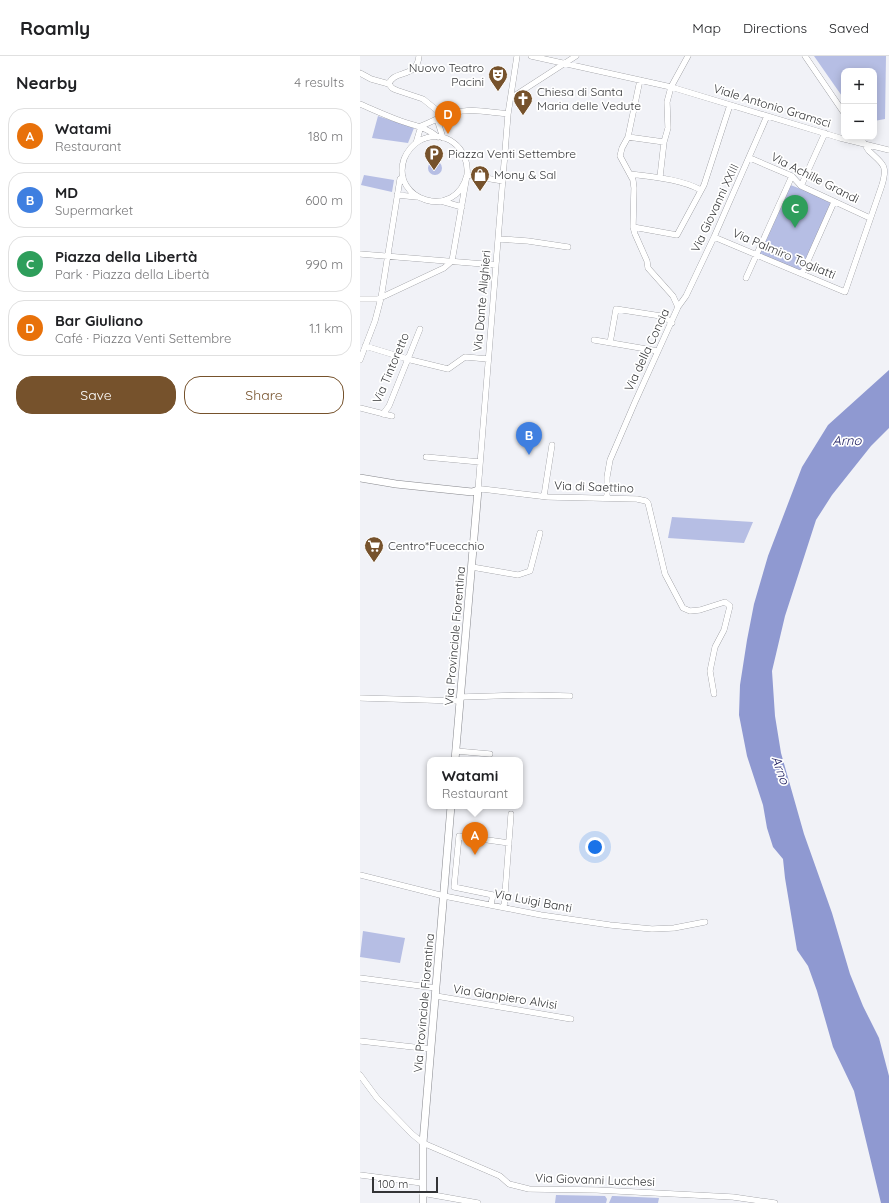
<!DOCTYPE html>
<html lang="en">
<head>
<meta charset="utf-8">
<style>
  :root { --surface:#fff; --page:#f6f6f6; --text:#202124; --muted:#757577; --line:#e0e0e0; --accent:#76522c }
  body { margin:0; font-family:Quicksand,sans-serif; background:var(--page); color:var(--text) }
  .controls { position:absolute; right:12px; top:12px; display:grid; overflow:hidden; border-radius:8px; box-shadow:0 2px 10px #0003 }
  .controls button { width:36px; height:36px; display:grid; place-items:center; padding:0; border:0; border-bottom:1px solid var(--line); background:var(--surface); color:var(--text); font:20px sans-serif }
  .scale { position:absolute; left:12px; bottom:10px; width:66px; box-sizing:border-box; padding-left:4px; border:2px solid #333436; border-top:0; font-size:11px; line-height:14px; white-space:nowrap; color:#333436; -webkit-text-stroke:3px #fff; paint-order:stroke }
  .you { position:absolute; left:235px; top:791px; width:14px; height:14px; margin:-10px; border:3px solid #fff; border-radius:50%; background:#1a73e8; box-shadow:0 0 0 6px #1a73e833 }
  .badge { display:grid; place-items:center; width:26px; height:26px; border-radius:50%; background:var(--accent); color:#fff; font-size:13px; font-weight:700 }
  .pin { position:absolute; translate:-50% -33px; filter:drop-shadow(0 1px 2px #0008) }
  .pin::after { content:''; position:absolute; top:21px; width:14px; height:12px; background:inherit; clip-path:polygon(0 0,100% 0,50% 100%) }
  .popup { position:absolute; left:67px; top:701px; width:96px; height:52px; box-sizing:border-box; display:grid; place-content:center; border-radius:8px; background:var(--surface); filter:drop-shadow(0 1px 3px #0005); font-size:13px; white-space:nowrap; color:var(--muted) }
  .popup b { font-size:15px; color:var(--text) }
  .popup::after { content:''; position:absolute; left:50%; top:100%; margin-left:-8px; border:8px solid transparent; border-top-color:var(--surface) }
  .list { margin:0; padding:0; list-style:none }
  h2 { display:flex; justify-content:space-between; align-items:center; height:52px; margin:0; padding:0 16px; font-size:17px }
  h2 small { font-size:13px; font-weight:400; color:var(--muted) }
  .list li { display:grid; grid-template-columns:26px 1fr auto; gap:12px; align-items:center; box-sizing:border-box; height:56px; margin:0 8px 8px; padding:0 8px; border:1px solid var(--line); border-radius:16px }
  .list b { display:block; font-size:15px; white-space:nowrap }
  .list p { margin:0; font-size:13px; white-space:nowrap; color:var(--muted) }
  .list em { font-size:13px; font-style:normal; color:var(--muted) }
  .actions { display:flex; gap:8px; padding:12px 16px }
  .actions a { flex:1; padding:9px 0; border:1px solid var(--accent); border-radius:16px; text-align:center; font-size:14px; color:var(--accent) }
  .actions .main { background:var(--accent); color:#fff }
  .map { position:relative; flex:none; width:529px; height:1147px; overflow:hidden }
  header { display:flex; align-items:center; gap:24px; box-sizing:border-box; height:56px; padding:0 20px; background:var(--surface); border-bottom:1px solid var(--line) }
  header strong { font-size:19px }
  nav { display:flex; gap:22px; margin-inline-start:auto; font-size:14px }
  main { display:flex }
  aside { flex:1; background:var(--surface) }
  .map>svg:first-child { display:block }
  .green { fill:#b6bee4 }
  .water { fill:#8f99d1 }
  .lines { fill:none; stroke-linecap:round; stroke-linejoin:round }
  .minor-casing { stroke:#86878c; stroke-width:6 }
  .major-casing { stroke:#86878c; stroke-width:8 }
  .minor { stroke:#fff; stroke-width:5.5 }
  .major { stroke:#fff; stroke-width:7 }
  .labels { text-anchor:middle; stroke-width:3.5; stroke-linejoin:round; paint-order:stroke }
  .poi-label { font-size:12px; fill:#333436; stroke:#fff; text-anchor:start }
  .street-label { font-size:12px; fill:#333436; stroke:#fff }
  .water-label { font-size:13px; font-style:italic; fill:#202062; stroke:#fff }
</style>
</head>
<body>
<header>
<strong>Roamly</strong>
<nav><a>Map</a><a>Directions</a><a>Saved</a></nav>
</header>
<main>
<aside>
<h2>Nearby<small>4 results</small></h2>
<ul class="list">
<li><span class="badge" style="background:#e8710a">A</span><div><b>Watami</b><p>Restaurant</p></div><em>180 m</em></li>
<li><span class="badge" style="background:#3f7fe0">B</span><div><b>MD</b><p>Supermarket</p></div><em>600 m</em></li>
<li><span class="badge" style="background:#2e9e5b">C</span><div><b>Piazza della Libertà</b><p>Park · Piazza della Libertà</p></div><em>990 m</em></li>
<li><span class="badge" style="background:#e8710a">D</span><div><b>Bar Giuliano</b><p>Café · Piazza Venti Settembre</p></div><em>1.1 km</em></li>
</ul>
<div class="actions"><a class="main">Save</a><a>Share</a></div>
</aside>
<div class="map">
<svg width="529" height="1147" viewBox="0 0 529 1147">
  <rect width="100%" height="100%" fill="#f1f2f7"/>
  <path class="green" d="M454 0H526L525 63 514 65V15H484V43Z
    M18 60 54 72 48 87 12 82Z
    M68 112a7 7 0 1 1 14 0a7 7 0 1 1-14 0Z
    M4 119 34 124 32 136 1 129Z
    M428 128 474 146 442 218 397 198Z
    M312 461 393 466 384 487 308 482Z
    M3 875 45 882 40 907 0 901Z
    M196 1139 245 1140 247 1143 246 1147H195Z
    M252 1140H254L299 1142 298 1147H249Z"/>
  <path class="water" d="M529 314V372L511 390 472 439 456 464 425 560 412 615 415 660 421 697 444 778 472 857 490 918 503 950 519 982 529 1020V1147H521L494 1035 473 991 457 935 448 910 437 894 425 822 423 803 413 791 407 772 403 749 387 700 379 659 380 629 387 584 394 548 408 500 442 411 468 369Z"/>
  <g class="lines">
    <g class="minor-casing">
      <path id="minor" d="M157 0 148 58 118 434 122 433 188 441 277 443 286 445 288 447 305 518 323 552 330 555 340 554 365 546 370 550 364 574 355 591 350 615 354 638
        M171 0 311 31 480 82 529 94
        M445 0 484 57
        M0 17 11 23 29 28 32 32 36 34 63 43 84 60
        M280 24 268 81 262 92 260 100 273 124 274 132 273 171 275 178 287 205 288 212 313 240 318 251
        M29 28C34 13 57 23 59 0
        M151 42 216 0
        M0 48C14 54 27 60 41 65 55 70 66 71 78 81
        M77 63 83 82
        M61 70C71 66 82 60 93 57 110 52 131 56 148 58
        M268 81 304 86
        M56 87 61 70
        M390 102 432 120 441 130 510 162
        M270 118C294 121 320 123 341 134
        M107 119 143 125
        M300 121 304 86 308 72 307 46 311 31 328 0
        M441 130 465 77
        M37 139 57 141
        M81 145 102 151
        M273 171 317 179 344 129 370 49
        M354 181 485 236 522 129C528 109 523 108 509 95 506 91 503 85 500 81
        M139 183 168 185 208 191
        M0 198 136 209
        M92 205 107 119C110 92 84 71 59 85 52 89 47 96 44 103 30 145 96 165 107 119
        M442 218 474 146
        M386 222 432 120
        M0 243H18L84 212 92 205
        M234 284 298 295
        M250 287 256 253 301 260 306 262 312 267
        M5 290 51 304 88 313 105 301 128 303
        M0 304 15 265 21 242 40 123 43 121
        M0 352 32 360
        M23 358 29 350 60 273
        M66 401 120 406
        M184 440 192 389
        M247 442V421L250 404 275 346 318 251 326 240 354 181 407 60
        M112 511 158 519 170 515 180 477
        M101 641 166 639 210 640
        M0 642 100 645
        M96 695 130 698
        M0 819 84 840 181 859 250 869 292 873 314 872 345 866
        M131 848 133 839 94 831 99 780 149 787
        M144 851 151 758
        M0 922 76 932
        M76 940 211 963
        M0 985 71 993
        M0 1019 17 1042 52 1078 63 1087 140 1120 149 1128 169 1133 237 1134 373 1141 415 1147
        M0 1119 62 1127
        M62 1137 118 1147"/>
    </g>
    <g class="major-casing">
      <path id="major" d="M0 422 36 428 112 436 118 434 95 704
        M63 1147V1087L91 750"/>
    </g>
    <use href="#minor" class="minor"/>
    <use href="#major" class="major"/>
  </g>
  <defs>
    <g id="theatre-pin" transform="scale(1)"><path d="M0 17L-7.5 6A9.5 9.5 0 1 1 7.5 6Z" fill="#76522c" stroke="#fff"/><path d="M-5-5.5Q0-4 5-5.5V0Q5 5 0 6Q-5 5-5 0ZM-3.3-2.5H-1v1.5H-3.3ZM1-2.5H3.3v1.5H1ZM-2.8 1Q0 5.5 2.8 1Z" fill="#fff"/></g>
    <g id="church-pin" transform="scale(1)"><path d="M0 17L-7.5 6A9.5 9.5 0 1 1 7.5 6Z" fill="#76522c" stroke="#fff"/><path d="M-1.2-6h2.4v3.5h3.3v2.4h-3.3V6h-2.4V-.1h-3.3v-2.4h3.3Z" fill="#fff"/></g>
    <g id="parking-pin" transform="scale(1)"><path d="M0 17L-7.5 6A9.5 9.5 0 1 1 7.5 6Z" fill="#76522c" stroke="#fff"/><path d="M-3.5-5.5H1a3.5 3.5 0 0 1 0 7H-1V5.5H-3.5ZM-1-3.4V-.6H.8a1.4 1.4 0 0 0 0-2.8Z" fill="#fff"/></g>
    <g id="shop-pin" transform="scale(1)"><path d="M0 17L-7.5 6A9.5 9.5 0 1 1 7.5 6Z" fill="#76522c" stroke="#fff"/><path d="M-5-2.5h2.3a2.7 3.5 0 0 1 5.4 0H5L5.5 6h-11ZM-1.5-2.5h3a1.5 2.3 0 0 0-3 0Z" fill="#fff"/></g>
    <g id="supermarket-pin" transform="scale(1)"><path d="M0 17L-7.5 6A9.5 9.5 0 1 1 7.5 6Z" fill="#76522c" stroke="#fff"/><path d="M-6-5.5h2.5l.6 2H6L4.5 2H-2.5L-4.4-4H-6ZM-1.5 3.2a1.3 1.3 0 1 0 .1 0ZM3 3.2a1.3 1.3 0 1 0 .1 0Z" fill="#fff"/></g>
  </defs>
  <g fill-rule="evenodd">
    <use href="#theatre-pin" x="138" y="19"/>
    <use href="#church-pin" x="163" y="43"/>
    <use href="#parking-pin" x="74" y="98"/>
    <use href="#shop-pin" x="120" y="119"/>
    <use href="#supermarket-pin" x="14" y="490"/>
  </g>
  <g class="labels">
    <g class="poi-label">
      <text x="124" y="16" text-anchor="end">Nuovo Teatro<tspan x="124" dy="14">Pacini</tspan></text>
      <text x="177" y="40">Chiesa di Santa<tspan x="177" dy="14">Maria delle Vedute</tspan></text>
      <text x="88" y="102">Piazza Venti Settembre</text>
      <text x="134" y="123">Mony &amp; Sal</text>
      <text x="28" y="494">Centro*Fucecchio</text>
    </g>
    <g class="street-label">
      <text transform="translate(412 50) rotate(17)" y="4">Viale Antonio Gramsci</text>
      <text transform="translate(455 122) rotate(27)" y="4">Via Achille Grandi</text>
      <text transform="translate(355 152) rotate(-65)" y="4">Via Giovanni XXIII</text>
      <text transform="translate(424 198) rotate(23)" y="4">Via Palmiro Togliatti</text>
      <text transform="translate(122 245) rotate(-85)" y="4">Via Dante Alighieri</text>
      <text transform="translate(287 294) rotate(-65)" y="4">Via della Concia</text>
      <text transform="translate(31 312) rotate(-67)" y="4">Via Tintoretto</text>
      <text transform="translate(234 431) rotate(2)" y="4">Via di Saettino</text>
      <text transform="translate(95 580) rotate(-85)" y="4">Via Provinciale Fiorentina</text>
      <text transform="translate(173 845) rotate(11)" y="4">Via Luigi Banti</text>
      <text transform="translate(145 941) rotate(9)" y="4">Via Gianpiero Alvisi</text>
      <text transform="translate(64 947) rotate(-85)" y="4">Via Provinciale Fiorentina</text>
      <text transform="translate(235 1124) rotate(2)" y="4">Via Giovanni Lucchesi</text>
    </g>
    <g class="water-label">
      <text x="487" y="389">Arno</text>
      <text transform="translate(421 714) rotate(71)" y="5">Arno</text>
    </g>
  </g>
</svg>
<div class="controls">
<button>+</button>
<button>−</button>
</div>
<div class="scale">100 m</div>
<div class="you"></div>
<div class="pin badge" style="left:115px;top:799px;background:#e8710a">A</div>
<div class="popup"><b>Watami</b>Restaurant</div>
<div class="pin badge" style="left:169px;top:399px;background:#3f7fe0">B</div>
<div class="pin badge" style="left:435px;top:172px;background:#2e9e5b">C</div>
<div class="pin badge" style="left:88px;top:78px;background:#e8710a">D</div>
</div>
</main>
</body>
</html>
